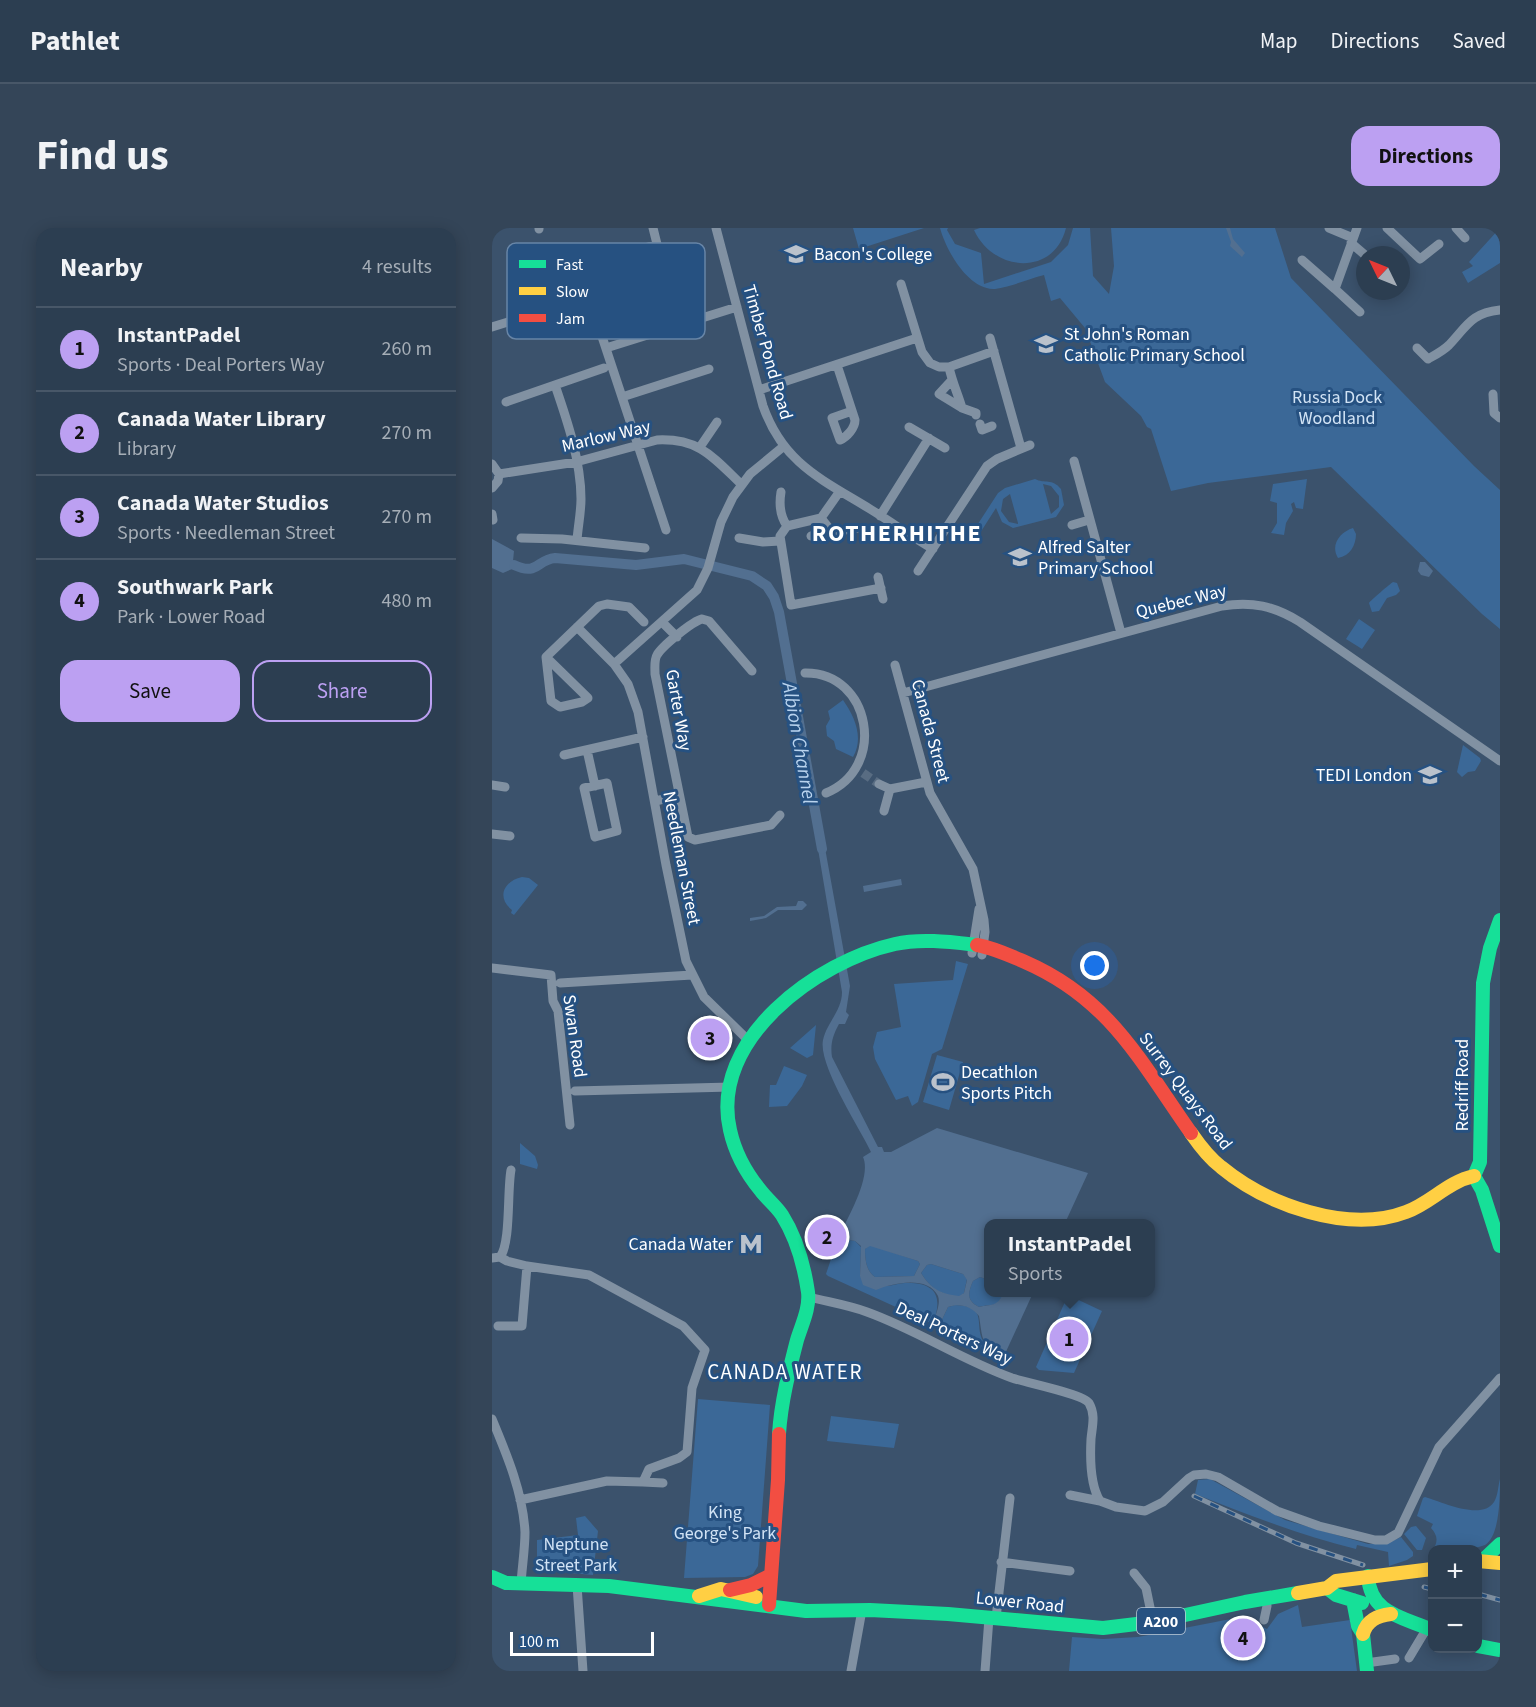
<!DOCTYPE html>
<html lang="en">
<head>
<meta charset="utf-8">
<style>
  :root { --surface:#2c3e51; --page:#344558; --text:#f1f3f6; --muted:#a6aeb7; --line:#485768; --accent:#bca0f2 }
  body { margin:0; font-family:"Source Sans 3",sans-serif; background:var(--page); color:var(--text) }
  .controls { position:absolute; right:18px; bottom:18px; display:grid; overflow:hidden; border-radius:12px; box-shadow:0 3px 15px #0003 }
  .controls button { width:54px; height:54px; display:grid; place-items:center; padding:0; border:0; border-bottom:2px solid var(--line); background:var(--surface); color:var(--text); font:30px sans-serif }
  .compass { position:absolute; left:864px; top:18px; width:54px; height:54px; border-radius:50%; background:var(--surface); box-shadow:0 3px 15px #0003; rotate:313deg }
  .scale { position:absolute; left:18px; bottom:15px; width:144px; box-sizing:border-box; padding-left:6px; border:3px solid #fff; border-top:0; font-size:16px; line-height:21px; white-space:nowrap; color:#fff; -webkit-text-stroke:4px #265181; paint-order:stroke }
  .you { position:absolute; left:603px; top:738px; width:21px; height:21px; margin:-15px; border:4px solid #fff; border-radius:50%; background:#1a73e8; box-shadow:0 0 0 9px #1a73e833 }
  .badge { display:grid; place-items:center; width:39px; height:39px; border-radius:50%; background:var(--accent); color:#111; font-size:20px; font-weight:700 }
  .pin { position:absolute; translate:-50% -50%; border:3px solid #fff; box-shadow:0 2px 6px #0006 }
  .popup { position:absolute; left:492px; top:991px; width:171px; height:78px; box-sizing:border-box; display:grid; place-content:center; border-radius:12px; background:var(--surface); filter:drop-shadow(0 2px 4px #0005); font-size:20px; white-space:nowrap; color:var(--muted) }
  .popup b { font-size:22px; color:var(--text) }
  .popup::after { content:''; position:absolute; left:50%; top:100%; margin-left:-12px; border:12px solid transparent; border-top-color:var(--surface) }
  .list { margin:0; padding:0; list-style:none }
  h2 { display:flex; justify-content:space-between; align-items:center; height:78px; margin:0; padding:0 24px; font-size:26px }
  h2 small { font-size:20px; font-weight:400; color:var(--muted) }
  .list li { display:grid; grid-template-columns:39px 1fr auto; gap:18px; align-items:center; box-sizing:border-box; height:84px; padding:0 24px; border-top:2px solid var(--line) }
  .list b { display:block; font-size:22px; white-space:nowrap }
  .list p { margin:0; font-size:20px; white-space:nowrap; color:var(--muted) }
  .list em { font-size:20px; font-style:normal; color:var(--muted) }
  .actions { display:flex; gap:12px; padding:18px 24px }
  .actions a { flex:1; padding:14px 0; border:2px solid var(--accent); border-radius:18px; text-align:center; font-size:21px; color:var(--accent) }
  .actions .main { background:var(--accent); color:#111 }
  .map { position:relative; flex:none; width:1008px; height:1443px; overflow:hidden; border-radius:18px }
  header { display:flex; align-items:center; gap:36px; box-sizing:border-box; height:84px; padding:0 30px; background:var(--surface); border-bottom:2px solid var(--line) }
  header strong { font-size:28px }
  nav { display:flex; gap:33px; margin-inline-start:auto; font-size:21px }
  .intro { display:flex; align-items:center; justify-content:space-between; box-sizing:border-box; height:144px; padding:0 36px }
  h1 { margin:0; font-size:42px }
  .button { padding:15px 27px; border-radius:18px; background:var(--accent); color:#111; font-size:21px; font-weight:700 }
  main { display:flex; gap:36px; padding:0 36px }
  aside { flex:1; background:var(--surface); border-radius:18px; box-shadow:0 3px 15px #0003 }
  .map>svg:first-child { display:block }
  .green { fill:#3b6897; fill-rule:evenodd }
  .water { fill:#526f90; fill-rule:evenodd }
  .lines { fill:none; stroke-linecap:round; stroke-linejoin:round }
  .canal { stroke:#526f90; stroke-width:10 }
  .street-tunnel { stroke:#586c82; stroke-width:9; stroke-dasharray:9 4.5; stroke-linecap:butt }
  .street { stroke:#8191a2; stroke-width:9 }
  .fast { stroke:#16e098; stroke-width:14 }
  .slow { stroke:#ffcf43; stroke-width:14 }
  .jam { stroke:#f24e42; stroke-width:14 }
  .rail-casing { stroke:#8191a2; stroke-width:5 }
  .rail { stroke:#265181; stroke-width:3; stroke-dasharray:9; stroke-linecap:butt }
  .labels { text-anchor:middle; stroke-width:6; stroke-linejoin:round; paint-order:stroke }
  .shield { fill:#265181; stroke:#becbd9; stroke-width:1.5 }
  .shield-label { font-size:16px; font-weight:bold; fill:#fff }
  .poi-label { font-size:18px; fill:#fff; stroke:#265181; text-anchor:start }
  .street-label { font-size:18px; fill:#fff; stroke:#265181 }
  .park-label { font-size:18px; fill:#d1e3f5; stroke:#265181 }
  .water-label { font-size:20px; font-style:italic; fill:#b9d3ee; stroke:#265181 }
  .quarter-label { font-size:21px; letter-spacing:1.5px; fill:#fff; stroke:#265181 }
  .district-label { font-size:24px; font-weight:bold; letter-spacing:1.5px; fill:#fff; stroke:#265181 }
  .key { fill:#265181; stroke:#6785a7; stroke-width:1.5 }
  .key-label { font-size:16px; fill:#fff }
</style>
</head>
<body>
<header>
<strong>Pathlet</strong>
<nav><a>Map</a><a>Directions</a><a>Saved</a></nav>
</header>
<div class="intro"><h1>Find us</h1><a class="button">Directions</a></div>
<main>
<aside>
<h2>Nearby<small>4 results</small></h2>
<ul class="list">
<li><span class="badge">1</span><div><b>InstantPadel</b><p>Sports · Deal Porters Way</p></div><em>260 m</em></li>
<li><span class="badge">2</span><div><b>Canada Water Library</b><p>Library</p></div><em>270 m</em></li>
<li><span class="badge">3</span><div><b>Canada Water Studios</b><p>Sports · Needleman Street</p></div><em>270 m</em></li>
<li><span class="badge">4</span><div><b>Southwark Park</b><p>Park · Lower Road</p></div><em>480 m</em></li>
</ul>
<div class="actions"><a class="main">Save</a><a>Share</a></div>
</aside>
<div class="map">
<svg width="1008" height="1443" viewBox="0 0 1008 1443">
  <rect width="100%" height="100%" fill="#3b526c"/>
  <path class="green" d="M361 0H432L367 21Z
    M448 0H456L455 2 463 16 489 25 492 56 559 34 576 17 581 0H598L601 48 617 66 622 38 619 0H783L799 50 982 238 1008 262V401L990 386 839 239 716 255 679 263 659 201 655 199 649 188 613 154 593 100 568 70 559 73 552 47C540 50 512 61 501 61 475 60 454 22 448 0Z
    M488 0H574C562 49 501 44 482 2Z
    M1008 0V35L976 55 970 44 981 38 977 34Z
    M543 251C553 256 560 250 569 261L572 277 564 289 521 300 510 294 504 280 488 305 482 302 506 265 513 260ZM551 256 559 258 567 268V279L559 286ZM518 266 526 295V296L517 294 509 283 511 271Z
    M815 251 811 281 804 280 802 274 799 276 801 283 794 295 792 307 779 305 785 295V275L778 273 781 256Z
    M861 300 864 306C864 317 858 328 846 330 838 317 848 304 861 300Z
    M901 354 905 355 908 363 904 367 895 370 887 383 880 384 877 375C878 373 899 355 901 354Z
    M867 391 883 402 870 421 854 411Z
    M351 472C363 489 372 510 361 529L344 521 342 513 335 508 334 498 338 491 336 483Z
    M971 517 988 530 989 533 983 543 976 544 970 549 965 544Z
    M30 649 37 650 46 657 22 687 19 685 20 682C4 669 12 653 30 649Z
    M464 733 476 736 450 821 440 826 426 874 420 878 416 868 404 872 383 831 381 819 385 804 409 799 402 756 461 752Z
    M324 797 321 827 315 830 298 820Z
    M445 827 471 834 457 882 431 874Z
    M292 838 315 847 310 858 295 878 277 879 278 857H284Z
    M28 915 43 928 46 937 45 941 28 936Z
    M346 1010 363 1013 369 1019 368 1048C376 1051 387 1058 394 1058 400 1058 407 1055 413 1055 445 1054 451 1069 441 1096L336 1048 334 1046Z
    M378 1017 426 1033 428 1036 422 1048 383 1049C374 1043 373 1031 373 1021Z
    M439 1036 471 1046 475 1051 472 1065 467 1069C448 1066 439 1061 429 1045L435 1037Z
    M488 1049 496 1052V1064L511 1065C506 1081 500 1075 487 1079 474 1072 476 1065 481 1053Z
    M576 1067 610 1083 582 1145 547 1142 544 1139Z
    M463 1077C498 1078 481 1098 492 1114 496 1122 504 1125 512 1128L511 1131 446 1100 456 1079Z
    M206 1171 278 1177 266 1338 261 1346 253 1349 192 1350Z
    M339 1188 407 1196 402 1220 335 1213Z
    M718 1251 793 1292 876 1316H894L909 1309 921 1324V1328L915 1332 897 1338 896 1324 865 1317 864 1321C808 1307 756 1287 703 1266L706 1252Z
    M1008 1251C1008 1268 1008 1308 993 1317 980 1322 955 1322 941 1322 946 1313 946 1308 939 1300L941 1296 925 1288 931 1270 933 1269C950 1274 990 1293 1002 1274 1006 1268 1006 1258 1008 1251Z
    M93 1288 106 1303 101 1347 45 1342V1312L86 1307 84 1290Z
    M924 1298 934 1310 930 1322H925L912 1306 919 1299Z
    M806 1377 810 1399 858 1392 865 1443H577L580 1409 611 1411 646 1409 749 1389 763 1392 762 1394 775 1401 786 1386Z"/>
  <path class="water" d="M734 0H738L741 11 753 25 750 29 738 18 739 14Z
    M0 311 22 323 21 333 23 334 20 341 11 345 0 340Z
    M928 334H933L941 343 937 349 929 347 926 343Z
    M324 609H331L358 758 354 784 357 787 353 796H347C341 807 338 816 340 829L386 919H390L392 924H399L445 900 596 945 573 995 496 996V1052L488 1049 481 1053C476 1065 474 1072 487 1079 499 1076 506 1079 511 1065H541L512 1128C488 1118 491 1111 487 1088 479 1078 468 1075 456 1079L446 1100 441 1096C443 1088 449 1076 446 1068 436 1047 400 1055 384 1062L371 1057 368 1048 369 1018 363 1013 346 1010C355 991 380 949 371 929L379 924C367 899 326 837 331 812 335 794 350 783 350 764ZM378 1018 426 1033 428 1036 422 1048 383 1049C374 1043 373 1031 373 1021ZM439 1036 471 1046 475 1052 472 1065 467 1068C449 1066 439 1061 429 1045L435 1037Z
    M409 651 410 657 372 664 371 658Z
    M306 673H311L315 677 310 682H286L274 690 258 693V690L272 688 285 679 304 678Z"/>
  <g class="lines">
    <path class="canal" d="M22 337C46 348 44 332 63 330L144 337 192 331 260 348 275 358 282 369 287 384 330 621"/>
    <path class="street-tunnel" d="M371 545 387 556"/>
    <path class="street" d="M47 0V1
      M224 0 271 178C291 235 329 251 378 281 399 294 419 308 441 321
      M837 0 861 10
      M865 0 843 61 868 84
      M895 0 928 31 947 16
      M964 0 973 10
      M859 15 873 27
      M810 32 843 61
      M108 33 87 39 174 302
      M153 50 144 23 165 16 161 0
      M409 56 430 124 438 135 447 139H457L502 123
      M0 99 96 69
      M498 110 529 220
      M114 120 245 79
      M925 120 936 131C943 127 951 123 957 117 975 98 979 85 1008 82
      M345 137 363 192C363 200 355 209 348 212L340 190 360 183
      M457 139C460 154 466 166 470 180L447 166 459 153
      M63 157C75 192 89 233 89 271 89 284 86 299 85 312
      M267 162 425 110
      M1001 166 1002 185 1008 190
      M130 169 217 141
      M14 174 112 140
      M470 180 484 185V187
      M488 196 490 202 500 198
      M417 199 453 220
      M208 219 225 194
      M582 233 629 405
      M0 236 7 246 6 253 0 260
      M7 246 84 234 165 212C207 210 221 229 249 256
      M348 263 329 290 295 298 288 308 299 377 389 360
      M289 264C287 276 288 288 295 298
      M0 286 1 292
      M388 288 437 210
      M329 290 340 304 365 300
      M580 297 597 292
      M319 308 340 304
      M29 310 70 311 153 320
      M247 310 271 314 288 313
      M426 343 495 238 505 231 538 217
      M386 349 391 371
      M170 394 185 409
      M85 399 122 436 136 456 146 484 174 637 194 733 212 769 257 813
      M54 429 96 470 90 474 68 479 59 473Z
      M54 429 107 378 115 376 137 379 152 394
      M122 436 205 362 216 340 229 294 241 269 258 246 292 218
      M403 437 438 565 481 641 492 692 493 704 490 727
      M260 443 217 393 210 391C201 393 170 418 165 427 162 432 163 439 163 446L196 609 203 612 279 597 288 587
      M313 445C379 444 396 540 334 565
      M411 465 730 378C760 373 782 378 808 394L1008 533
      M95 522 103 558
      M72 527 151 509
      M115 555 125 603 103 609 92 560Z
      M387 556 398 561
      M0 557 13 559
      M163 573 186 568
      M392 583 398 561 434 554
      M0 606 18 608
      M480 725 487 681
      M0 740 59 747 61 773 66 783 78 897
      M68 755 200 747
      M83 863 239 859
      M8 1029C19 1015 15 963 19 942
      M0 1030 8 1029 15 1033 35 1038 97 1047 191 1098 213 1122 200 1160 195 1224 187 1230 157 1241 151 1254 115 1253 28 1272
      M317 1069C336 1074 356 1077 375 1084 425 1102 470 1132 520 1150 535 1155 591 1166 597 1175 604 1187 600 1199 599 1211 598 1230 598 1257 608 1273
      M6 1098H30L35 1038
      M0 1191C15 1227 31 1265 33 1304 33 1321 30 1339 29 1356
      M151 1254 171 1255
      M578 1267 608 1273 624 1279 653 1283 671 1274 697 1250 702 1247 714 1246 726 1249 785 1283 827 1298 883 1312H894L906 1305 947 1219 1008 1150
      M509 1334 578 1343
      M642 1345 654 1360 661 1394
      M85 1357 91 1443
      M504 1390 518 1270
      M772 1392 775 1378 774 1371
      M917 1430 935 1400
      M874 1435 903 1431
      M359 1443 370 1382
      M493 1443 497 1390"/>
    <path class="fast" d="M982 948 988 934 991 755 998 720 1008 692
      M982 948 990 962 1008 1018
      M287 1206C289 1174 297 1143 305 1112 310 1096 318 1080 316 1064 312 1037 304 1009 290 987 284 978 275 971 269 963 254 945 243 925 238 902 217 811 326 733 403 716 429 710 459 714 485 717
      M991 1332 1008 1316
      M876 1348C878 1386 911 1389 940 1402
      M0 1349 14 1355 117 1358 314 1383 378 1382 456 1386 611 1400 661 1394 753 1374 806 1365
      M835 1360 844 1367 870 1375
      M861 1372 866 1398 871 1406 875 1443
      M986 1418 1008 1422"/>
    <path class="slow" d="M699 905C708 918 717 930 729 939 775 977 856 1006 914 984 939 975 955 954 982 948
      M986 1333 1008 1335
      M806 1365 835 1360 844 1353 940 1341
      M207 1368 229 1361 264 1369
      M871 1406C875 1392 885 1388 899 1386"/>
    <path class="jam" d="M485 717C502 720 517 727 533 734 618 771 648 833 699 905
      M238 1362 259 1357 279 1347
      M277 1377 286 1252 287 1206"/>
    <g class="rail-casing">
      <path id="rail" d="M702 1268 804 1315 871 1337
        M932 1359 940 1361
        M986 1366 1008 1372"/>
    </g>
    <use href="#rail" class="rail"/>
  </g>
  <defs>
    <g id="school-bare" transform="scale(1.8)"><path d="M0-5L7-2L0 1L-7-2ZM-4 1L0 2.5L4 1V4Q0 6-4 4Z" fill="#bac2cc" stroke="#265181" stroke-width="2.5" paint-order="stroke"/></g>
    <g id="university-bare" transform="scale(1.8)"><path d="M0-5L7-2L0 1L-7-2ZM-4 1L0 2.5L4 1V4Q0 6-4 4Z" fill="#bac2cc" stroke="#265181" stroke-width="2.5" paint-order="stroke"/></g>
    <g id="stadium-bare" transform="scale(1.8)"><path d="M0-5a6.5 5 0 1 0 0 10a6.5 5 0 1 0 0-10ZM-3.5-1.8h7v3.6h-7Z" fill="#bac2cc" stroke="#265181" stroke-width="2.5" paint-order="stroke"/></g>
    <g id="metro-bare" transform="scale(1.8)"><path d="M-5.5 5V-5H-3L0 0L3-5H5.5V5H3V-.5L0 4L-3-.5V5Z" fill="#bac2cc" stroke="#265181" stroke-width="2.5" paint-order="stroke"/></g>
  </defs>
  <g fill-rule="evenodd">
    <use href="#school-bare" x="304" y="26"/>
    <use href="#school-bare" x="554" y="116"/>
    <use href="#school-bare" x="528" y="329"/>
    <use href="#university-bare" x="938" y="547"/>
    <use href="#stadium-bare" x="451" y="854"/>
    <use href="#metro-bare" x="259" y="1016"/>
  </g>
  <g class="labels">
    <rect class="shield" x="645" y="1380" width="48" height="26" rx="4.5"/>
    <g class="shield-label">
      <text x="669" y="1399">A200</text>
    </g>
    <g class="poi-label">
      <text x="322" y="32">Bacon's College</text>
      <text x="572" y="112">St John's Roman<tspan x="572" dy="21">Catholic Primary School</tspan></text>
      <text x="546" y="325">Alfred Salter<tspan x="546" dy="21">Primary School</tspan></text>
      <text x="920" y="553" text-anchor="end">TEDI London</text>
      <text x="469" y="850">Decathlon<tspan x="469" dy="21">Sports Pitch</tspan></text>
      <text x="241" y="1022" text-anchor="end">Canada Water</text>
    </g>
    <g class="street-label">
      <text transform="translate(276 124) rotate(74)" y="6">Timber Pond Road</text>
      <text transform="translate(114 208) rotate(-13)" y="6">Marlow Way</text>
      <text transform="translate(689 373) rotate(-14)" y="6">Quebec Way</text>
      <text transform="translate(187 482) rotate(80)" y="6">Garter Way</text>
      <text transform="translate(439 503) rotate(75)" y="6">Canada Street</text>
      <text transform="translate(190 630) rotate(79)" y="6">Needleman Street</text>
      <text transform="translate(83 808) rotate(82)" y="6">Swan Road</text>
      <text transform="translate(970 857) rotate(-90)" y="6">Redriff Road</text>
      <text transform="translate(694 863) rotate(53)" y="6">Surrey Quays Road</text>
      <text transform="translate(462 1105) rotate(25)" y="6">Deal Porters Way</text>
      <text transform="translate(528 1374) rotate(6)" y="6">Lower Road</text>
    </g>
    <g class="park-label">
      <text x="845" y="175">Russia Dock<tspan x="845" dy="21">Woodland</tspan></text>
      <text x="233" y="1290">King<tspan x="233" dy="21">George's Park</tspan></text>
      <text x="84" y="1322">Neptune<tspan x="84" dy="21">Street Park</tspan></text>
    </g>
    <g class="water-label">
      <text transform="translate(308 515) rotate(80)" y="7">Albion Channel</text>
    </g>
    <g class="quarter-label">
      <text x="293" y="1151">CANADA WATER</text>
    </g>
    <g class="district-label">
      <text x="405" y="313">ROTHERHITHE</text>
    </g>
  </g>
  <rect x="15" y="15" width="198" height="96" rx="9" class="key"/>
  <rect x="27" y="32" width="27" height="8" fill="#16e098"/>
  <rect x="27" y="59" width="27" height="8" fill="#ffcf43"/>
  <rect x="27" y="86" width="27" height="8" fill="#f24e42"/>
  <g class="key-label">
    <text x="64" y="42">Fast</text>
    <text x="64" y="69">Slow</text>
    <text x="64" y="96">Jam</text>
  </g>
</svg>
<div class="controls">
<button>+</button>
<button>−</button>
</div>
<svg class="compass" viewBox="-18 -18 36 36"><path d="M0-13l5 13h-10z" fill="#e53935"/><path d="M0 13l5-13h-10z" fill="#a6aeb7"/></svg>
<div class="scale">100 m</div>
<div class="you"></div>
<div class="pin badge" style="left:577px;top:1111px">1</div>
<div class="popup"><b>InstantPadel</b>Sports</div>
<div class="pin badge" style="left:335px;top:1009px">2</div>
<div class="pin badge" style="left:218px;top:810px">3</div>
<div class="pin badge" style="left:751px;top:1410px">4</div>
</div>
</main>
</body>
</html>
